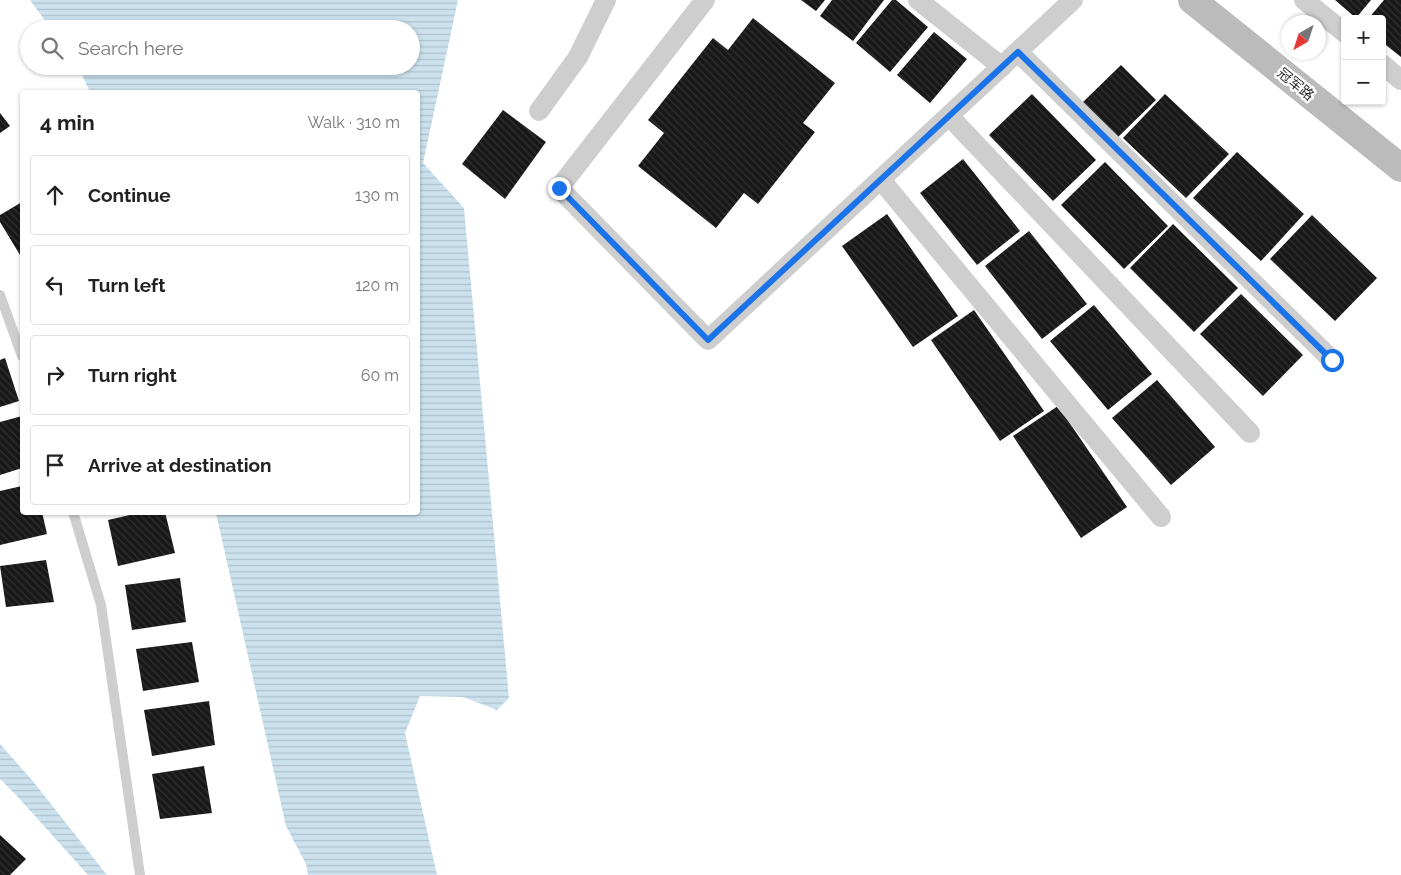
<!DOCTYPE html>
<html lang="en">
<head>
<meta charset="utf-8">
<style>
  :root { --surface:#fff; --page:#f6f6f6; --text:#222; --muted:#767676; --line:#e0e0e0 }
  body { margin:0; font-family:Raleway,"Noto Sans SC",sans-serif; background:var(--page); color:var(--text) }
  .controls { position:absolute; right:15px; top:15px; display:grid; overflow:hidden; border-radius:5px; box-shadow:0 1px 4px #0004 }
  .controls button { width:45px; height:45px; display:grid; place-items:center; padding:0; border:0; border-bottom:1px solid var(--line); background:var(--surface); color:var(--text); font:25px sans-serif }
  .compass { position:absolute; left:1281px; top:15px; width:45px; height:45px; border-radius:50%; background:var(--surface); box-shadow:0 1px 4px #0004; rotate:219deg }
  .stop { position:absolute; width:15px; height:15px; margin:-11px; border:4px solid #1a73e8; border-radius:50%; background:#fff }
  .stop.end { background:#1a73e8; border-color:#fff; box-shadow:0 1px 5px #0008 }
  .list { margin:0; padding:0; list-style:none }
  h2 { display:flex; justify-content:space-between; align-items:center; height:65px; margin:0; padding:0 20px; font-size:21px }
  h2 small { font-size:16px; font-weight:400; color:var(--muted) }
  .list li { display:grid; grid-template-columns:32px 1fr auto; gap:15px; align-items:center; box-sizing:border-box; height:80px; margin:0 10px 10px; padding:0 10px; border:1px solid var(--line); border-radius:5px }
  .list b { display:block; font-size:19px; white-space:nowrap }
  .list em { font-size:16px; font-style:normal; color:var(--muted) }
  .icon { flex:none; width:28px; height:28px; fill:none; stroke:currentColor; stroke-width:2; stroke-linecap:round; stroke-linejoin:round }
  .map { position:relative; flex:none; width:1401px; height:875px; overflow:hidden }
  .search { position:absolute; background:var(--surface); box-shadow:0 1px 4px #0004; left:20px; top:20px; width:400px; height:55px; display:flex; align-items:center; gap:12px; box-sizing:border-box; padding:0 18px; border-radius:28px; color:var(--muted); font-size:19px }
  .panel { position:absolute; background:var(--surface); box-shadow:0 1px 4px #0004; left:20px; top:90px; width:400px; height:425px; border-radius:5px }
  .map>svg:first-child { display:block }
  .water { fill:url(#water-rules) }
  .building { fill:url(#building-back-hatch) }
  .lines { fill:none; stroke-linecap:round; stroke-linejoin:round }
  .lane { stroke:#cecece; stroke-width:10 }
  .street { stroke:#cecece; stroke-width:20 }
  .secondary { stroke:#bbb; stroke-width:28 }
  .route { stroke:#1a73e8; stroke-width:6 }
  .labels { text-anchor:middle; stroke-width:5; stroke-linejoin:round; paint-order:stroke }
  .street-label { font-size:14px; fill:#313131; stroke:#fff }
</style>
</head>
<body>
<div class="map">
<svg width="1401" height="875" viewBox="0 0 1401 875">
  <defs>
    <pattern id="water-rules" width="6" height="5" patternUnits="userSpaceOnUse" patternTransform="scale(1.25)"><rect width="6" height="5" fill="#cbe1ee"/><path d="M0 2.5h6" fill="none" stroke="#afc2cd"/></pattern>
    <pattern id="building-back-hatch" width="6" height="6" patternUnits="userSpaceOnUse" patternTransform="scale(1.25)"><rect width="6" height="6" fill="#181818"/><path d="M-1 5l2 2M0 0l6 6M5-1l2 2" fill="none" stroke="#313131"/></pattern>
  </defs>
  <rect width="100%" height="100%" fill="#fff"/>
  <path class="water" d="M30 0H458L423 163 464 208 509 698 497 710 463 697 420 696 405 733 437 875H308L306 864 286 826 216 513 418 512V92H90L78 66H411V29H51Z
    M0 744 32 780 107 875H88L17 796 0 779Z"/>
  <path class="building" d="M801 0H825L816 11Z
    M832 0H884L853 41 820 16Z
    M892 0H896L928 27 890 72 856 43Z
    M1335 0H1371L1356 18Z
    M1384 0H1401V57L1382 42V19H1368Z
    M753 18 835 83 803 123 815 132 758 204 744 193 716 228 638 166 664 133 648 120 713 38 728 50Z
    M934 32 967 59 930 103 897 75Z
    M1121 65 1156 100 1116 139 1082 103Z
    M1032 94 1096 160 1053 201 989 135Z
    M1165 94 1229 154 1186 198 1123 138Z
    M503 110 546 142 505 199 462 164Z
    M0 113 10 126 0 133Z
    M1237 152 1304 214 1261 261 1193 198Z
    M963 159 1020 231 977 265 920 193Z
    M1105 162 1168 226 1124 269 1061 205Z
    M22 202V253L20 255 0 222V215Z
    M887 214 958 316 913 347 842 246Z
    M1312 215 1377 278 1335 321 1270 259Z
    M1173 224 1238 288 1194 332 1130 268Z
    M1029 231 1087 304 1042 339 985 266Z
    M1241 294 1303 355 1263 396 1200 334Z
    M1094 305 1152 374 1108 410 1050 341Z
    M974 310 1044 411 1000 441 931 340Z
    M5 358 19 401 0 407V360Z
    M1157 380 1215 447 1171 485 1112 418Z
    M1058 406 1127 507 1081 538 1013 436Z
    M22 416V468L0 475V422Z
    M22 486V512H42L47 534 0 545V491Z
    M143 512H165L175 553 118 566 108 520Z
    M46 560 54 602 6 607 0 566Z
    M180 578 186 622 132 630 125 585Z
    M192 642 199 682 143 691 136 649Z
    M209 701 215 745 152 756 144 710Z
    M204 766 212 813 160 819 152 774Z
    M0 835 26 859 10 875H0Z"/>
  <g class="lines">
    <path class="lane" d="M0 295 22 356
      M73 512 101 605 140 875"/>
    <path class="street" d="M705 0 559 188 708 340 1073 0
      M918 0 1002 67
      M1304 0 1345 33
      M1018 52 1332 360
      M1382 64 1401 80
      M539 111 578 57 606 0
      M949 116 1250 433
      M881 180 1161 517"/>
    <path class="secondary" d="M1192 0 1401 168"/>
  </g>
  <g class="lines">
    <path class="route" d="M559 188 708 340 1018 52 1332 360"/>
  </g>
  <g class="labels">
    <g class="street-label">
      <text transform="translate(1296 84) rotate(39)" y="5">冠军路</text>
    </g>
  </g>
</svg>
<div class="controls">
<button>+</button>
<button>−</button>
</div>
<svg class="compass" viewBox="-18 -18 36 36"><path d="M0-13l5 13h-10z" fill="#e53935"/><path d="M0 13l5-13h-10z" fill="#767676"/></svg>
<div class="stop" style="left:1332px;top:360px"></div>
<div class="stop end" style="left:559px;top:188px"></div>
<div class="search"><svg class="icon" aria-label="search" viewBox="0 0 24 24"><circle cx="10" cy="10" r="6"/><path d="M15 15l6 6"/></svg>Search here</div>
<section class="panel">
<h2>4 min<small>Walk · 310 m</small></h2>
<ul class="list">
<li><svg class="icon" aria-label="ahead" viewBox="0 0 24 24"><path d="M12 20V5M6 11l6-6 6 6"/></svg><div><b>Continue</b></div><em>130 m</em></li>
<li><svg class="icon" aria-label="left" viewBox="0 0 24 24"><path d="M17 20v-9H6M10 6l-5 5 5 5"/></svg><div><b>Turn left</b></div><em>120 m</em></li>
<li><svg class="icon" aria-label="right" viewBox="0 0 24 24"><path d="M7 20v-9h11M14 6l5 5-5 5"/></svg><div><b>Turn right</b></div><em>60 m</em></li>
<li><svg class="icon" aria-label="arrive" viewBox="0 0 24 24"><path d="M6 21V4h12l-3 4 3 4H6"/></svg><div><b>Arrive at destination</b></div></li>
</ul>
</section>
</div>
</body>
</html>
